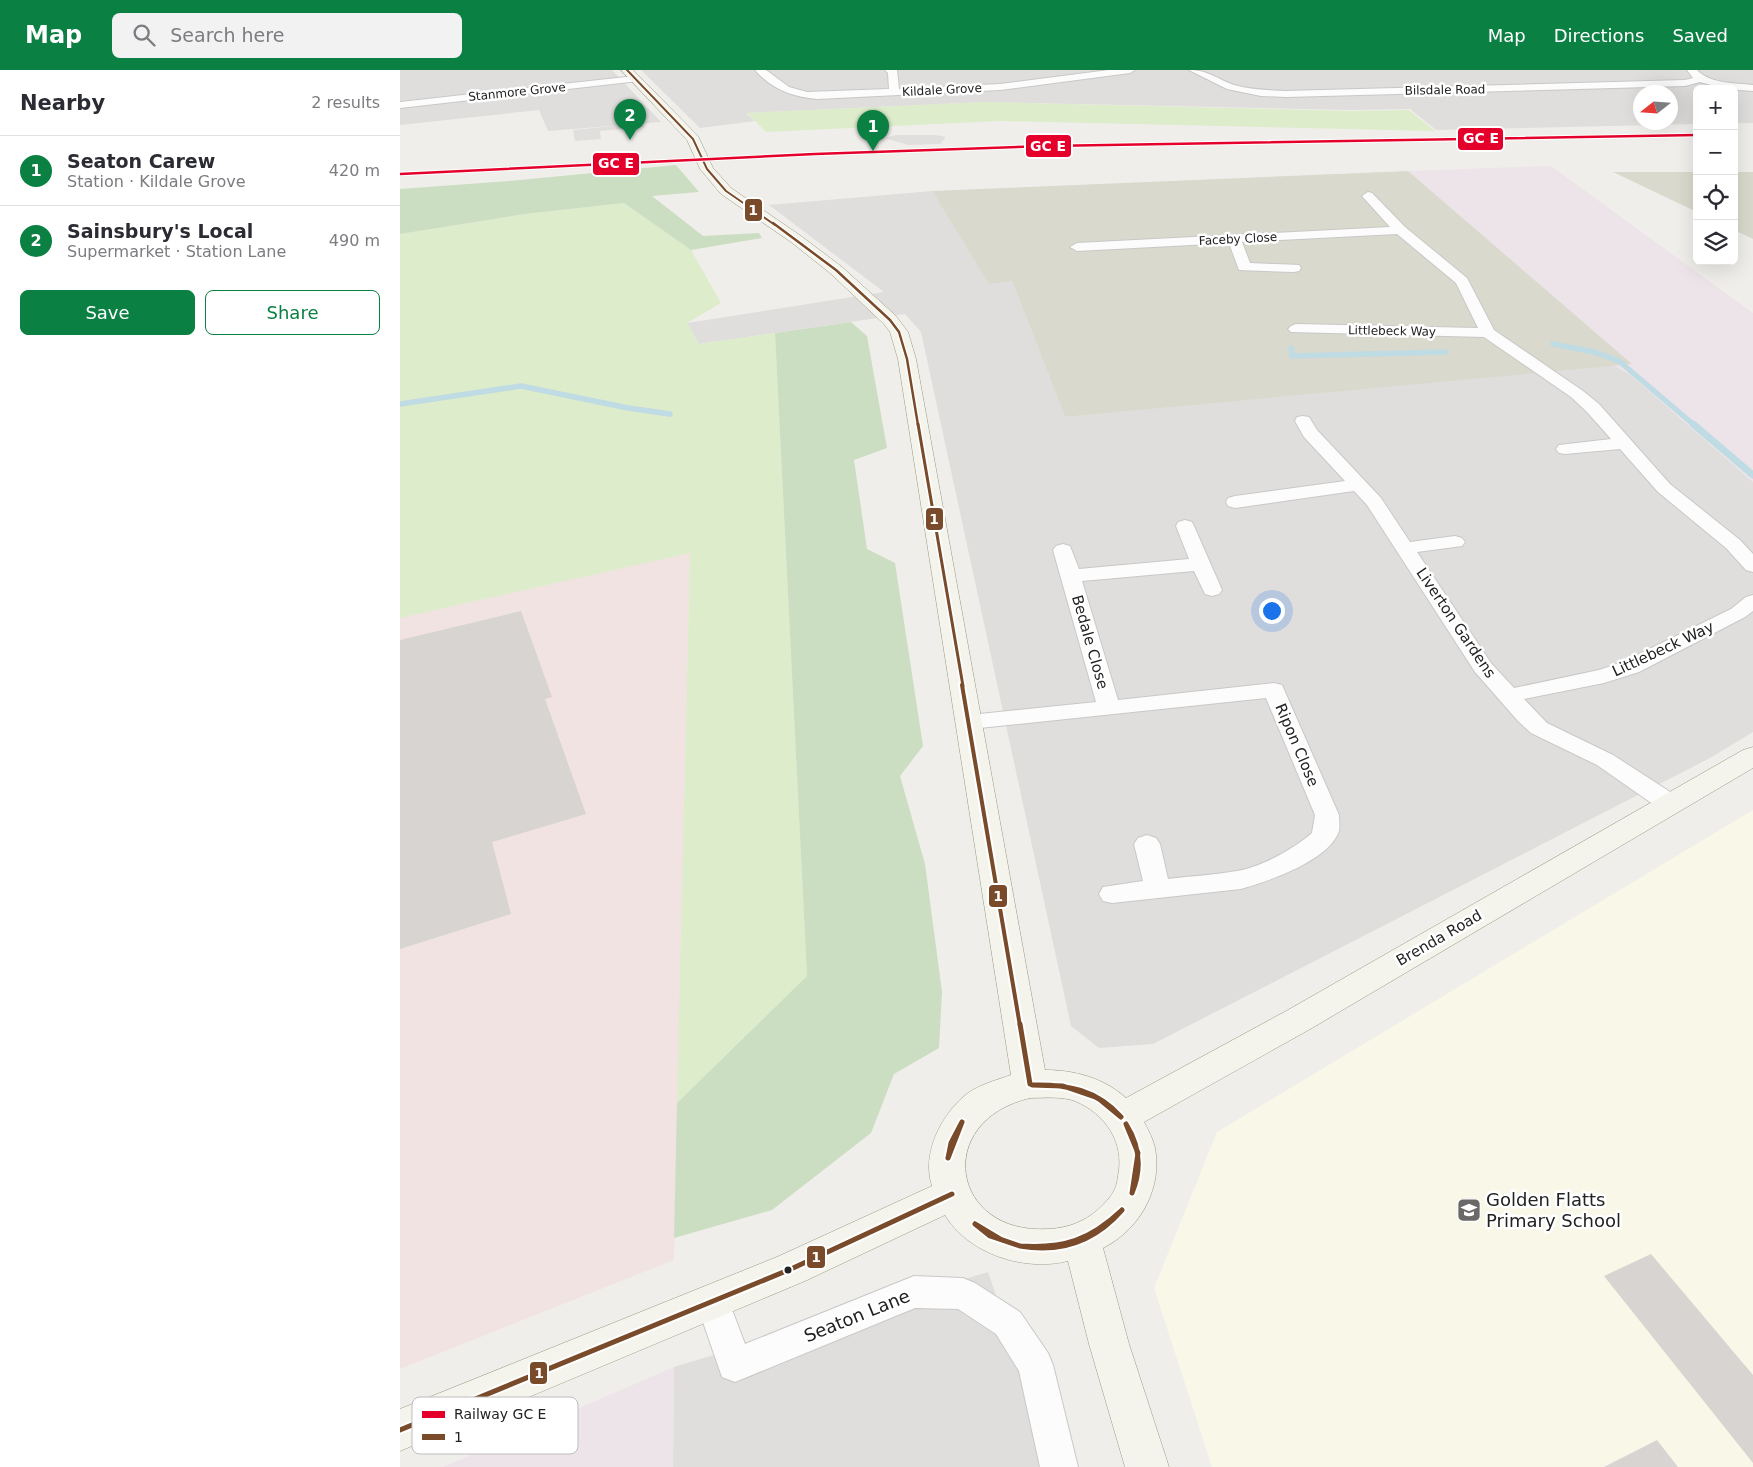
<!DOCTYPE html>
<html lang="en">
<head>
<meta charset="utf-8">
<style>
  :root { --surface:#fff; --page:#f2f2f3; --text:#2b2b33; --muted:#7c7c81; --line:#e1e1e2; --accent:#0b8043 }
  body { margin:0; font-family:"DejaVu Sans",sans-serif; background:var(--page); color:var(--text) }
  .controls { position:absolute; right:15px; top:15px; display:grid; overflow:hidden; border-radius:8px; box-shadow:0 5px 20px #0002 }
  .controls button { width:45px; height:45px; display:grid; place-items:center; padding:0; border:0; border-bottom:1px solid var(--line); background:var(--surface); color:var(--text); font:25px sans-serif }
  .compass { position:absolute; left:1233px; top:15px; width:45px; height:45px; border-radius:50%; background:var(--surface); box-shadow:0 5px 20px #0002; rotate:253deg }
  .you { position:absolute; left:871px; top:540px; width:18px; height:18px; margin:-12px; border:4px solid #fff; border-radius:50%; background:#1a73e8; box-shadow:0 0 0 8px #1a73e833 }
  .badge { display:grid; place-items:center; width:32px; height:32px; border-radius:50%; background:var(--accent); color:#fff; font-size:16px; font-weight:700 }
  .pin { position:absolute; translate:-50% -41px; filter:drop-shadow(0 1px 2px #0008) }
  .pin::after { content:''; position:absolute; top:26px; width:18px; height:15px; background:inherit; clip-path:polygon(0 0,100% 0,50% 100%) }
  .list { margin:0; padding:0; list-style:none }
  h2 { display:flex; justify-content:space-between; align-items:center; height:65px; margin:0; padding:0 20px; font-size:21px }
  h2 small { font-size:16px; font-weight:400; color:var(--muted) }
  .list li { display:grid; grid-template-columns:32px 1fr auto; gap:15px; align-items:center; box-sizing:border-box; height:70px; padding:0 20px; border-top:1px solid var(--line) }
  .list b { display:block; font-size:19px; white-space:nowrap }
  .list p { margin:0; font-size:16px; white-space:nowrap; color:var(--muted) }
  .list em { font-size:16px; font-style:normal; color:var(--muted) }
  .actions { display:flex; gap:10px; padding:15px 20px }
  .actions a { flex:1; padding:11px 0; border:1px solid var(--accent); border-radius:8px; text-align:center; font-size:18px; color:var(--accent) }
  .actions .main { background:var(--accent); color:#fff }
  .icon { flex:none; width:28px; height:28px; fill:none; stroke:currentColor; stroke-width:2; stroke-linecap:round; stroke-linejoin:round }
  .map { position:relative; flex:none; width:1353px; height:1397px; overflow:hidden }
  header { display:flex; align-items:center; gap:30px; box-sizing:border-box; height:70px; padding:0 25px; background:var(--accent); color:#fff }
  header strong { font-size:24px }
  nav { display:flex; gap:28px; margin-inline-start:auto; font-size:18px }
  .search { width:350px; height:45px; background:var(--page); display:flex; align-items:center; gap:12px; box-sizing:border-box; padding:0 18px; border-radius:8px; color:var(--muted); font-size:19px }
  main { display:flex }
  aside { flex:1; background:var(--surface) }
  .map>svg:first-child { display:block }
  .residential { fill:#dfdedc; fill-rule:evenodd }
  .commercial { fill:#f1e3e1 }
  .industrial { fill:#ede4e9 }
  .education { fill:#f8f7e8 }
  .construction { fill:#d9d9cd }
  .grass { fill:#ddeccb }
  .forest { fill:#cbdec1 }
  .parking { fill:#e0dfde }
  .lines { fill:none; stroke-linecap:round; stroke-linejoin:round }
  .stream-far1 { stroke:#bfdbe3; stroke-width:5.5 }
  .stream { stroke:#bfdbe3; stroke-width:7 }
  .building { fill:#d7d4d2 }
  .street-casing { stroke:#c9c8c7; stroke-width:2 }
  .secondary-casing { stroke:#999a82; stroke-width:1 }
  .street { fill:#fdfcfc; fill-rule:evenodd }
  .secondary { fill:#f4f4ed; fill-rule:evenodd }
  .bus-1-far4-casing { stroke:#fff; stroke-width:4 }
  .bus-1-far3-casing { stroke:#fff; stroke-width:5 }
  .bus-1-far2-casing { stroke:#fff; stroke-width:6 }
  .bus-1-far1-casing { stroke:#fff; stroke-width:8 }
  .bus-1-casing { stroke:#fff; stroke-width:9 }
  .bus-1-far4 { stroke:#7a4b2a; stroke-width:2 }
  .bus-1-far3 { stroke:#7a4b2a; stroke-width:2.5 }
  .bus-1-far2 { stroke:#7a4b2a; stroke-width:3 }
  .bus-1-far1 { stroke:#7a4b2a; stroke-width:4 }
  .bus-1 { stroke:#7a4b2a; stroke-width:5 }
  .rail-1-casing { stroke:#fff; stroke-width:4.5 }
  .rail-1 { stroke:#e4002b; stroke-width:2.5 }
  .bus-dot { fill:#222; stroke:#fff; stroke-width:2 }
  .labels { text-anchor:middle; stroke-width:5; stroke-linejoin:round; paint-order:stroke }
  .far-street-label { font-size:12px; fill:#222; stroke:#fff }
  .street-label { font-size:15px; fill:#222; stroke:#fff }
  .near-poi-label { font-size:18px; fill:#222; stroke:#fff; text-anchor:start }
  .near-street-label { font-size:18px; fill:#222; stroke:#fff }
  .key { fill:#fff; stroke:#bdbdbd; stroke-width:1 }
  .key-label { font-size:14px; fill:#222 }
  .line-badge { stroke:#fff; stroke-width:2 }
  .badge-label { font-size:14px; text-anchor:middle; font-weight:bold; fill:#fff }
</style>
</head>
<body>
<header>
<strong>Map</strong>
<div class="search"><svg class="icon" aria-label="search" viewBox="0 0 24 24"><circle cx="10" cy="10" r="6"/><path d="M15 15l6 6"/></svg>Search here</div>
<nav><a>Map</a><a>Directions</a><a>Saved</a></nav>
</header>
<main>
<aside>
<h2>Nearby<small>2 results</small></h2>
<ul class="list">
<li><span class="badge">1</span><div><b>Seaton Carew</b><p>Station · Kildale Grove</p></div><em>420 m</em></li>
<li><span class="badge">2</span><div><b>Sainsbury's Local</b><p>Supermarket · Station Lane</p></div><em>490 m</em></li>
</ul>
<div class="actions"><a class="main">Save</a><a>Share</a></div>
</aside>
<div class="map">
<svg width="1353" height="1397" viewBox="0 0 1353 1397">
  <rect width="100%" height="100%" fill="#f0eeeb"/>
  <path class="residential" d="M0 0H212L261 52 148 61 139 40 0 55Z
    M241 0H1353V53H1334V19H1297V54L1036 60 1010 39 951 40 586 32 346 43 355 51 300 58ZM1240 22H1270V52H1240Z
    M532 121 589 213 612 211 665 347 1213 295 1231 305 1353 412V662L1310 688 753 974 699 978 671 956 521 262 505 244 299 274 287 253 484 222 369 135Z
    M588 1202 654 1397H273L274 1297Z"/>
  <path class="commercial" d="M290 482 274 1190 0 1299V548Z"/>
  <path class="industrial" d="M1151 96 1353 243V412L1231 305 1213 295 1231 294 1008 101Z
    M274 1297 273 1397H43Z"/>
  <path class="education" d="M1353 740V1397H812L754 1218 817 1062Z"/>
  <path class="construction" d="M1008 101 1232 294 665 347 612 211 589 214 532 121Z
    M1213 102H1297V142Z
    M1334 102H1353V169L1334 160Z"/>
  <path class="grass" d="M585 32 951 41 1009 40 1035 61 600 51 366 62 347 43Z
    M224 133 291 180 321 233 287 253 299 274 375 263 407 906 277 1033 290 483 0 548V164L125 144Z"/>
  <path class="forest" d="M276 95 299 122 252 126 303 166 359 163 362 168 291 180 224 133 125 144 0 164V119L109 111Z
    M451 252 467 266 487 378 454 390 467 479 495 493 523 676 500 706 525 794 542 922 539 978 494 1004 471 1063 372 1140 274 1168 277 1033 407 906 375 263Z"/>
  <path class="parking" d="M243 53 244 57 200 61 201 69 175 71 173 60Z
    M496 65H536L546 67 540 74 508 75 485 68Z"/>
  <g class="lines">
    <path class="stream-far1" d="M1153 274 1194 282 1219 291 1294 355
      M891 278 892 286 1046 282
      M0 334 121 316 228 338 270 344"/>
    <path class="stream" d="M1293 354 1353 405"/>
  </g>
  <path class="building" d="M121 541 152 627 145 629 186 744 92 772 111 844 0 879V570Z
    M1251 1184 1353 1305V1393L1204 1206Z
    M1257 1370 1278 1397H1204Z"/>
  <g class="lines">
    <g class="street-casing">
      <path id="street" d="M355 0H366L389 17 407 22 489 19 488 3 485 0H497L499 19 600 14 709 0H735L730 3 600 20 417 29C393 27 371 19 355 0Z
        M789 0C808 0 817 9 834 15 851 20 869 20 886 21L1285 10 1293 8 1287 0H1297C1310 14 1335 13 1353 15V21L1326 19 1300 12 1285 16 886 27 861 26 827 19Z
        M235 6 239 7V11L0 38V32Z
        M968 122 972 123 1005 157 1067 208 1094 260 1183 321 1199 334 1270 414 1340 470 1353 484V502L1346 500 1326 478 1258 422 1220 379 1165 384 1159 383 1156 379 1159 375 1211 369 1187 342 1171 327 1084 267 891 262 888 259 891 256 896 254 1078 258 1056 213 997 164 842 172 850 193 899 195 901 198 899 201 894 202 839 200 829 173 677 181 670 177 677 173 990 157 962 126Z
        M903 346 909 347 917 360 981 428 1010 472 1055 466 1062 468 1065 472 1062 476 1017 482 1091 593 1114 618 1199 600 1223 592 1331 539 1346 527 1353 525V541L1345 547 1239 602 1204 613 1124 629 1147 653 1213 685 1278 727 1281 733 1278 739 1269 741 1260 739 1197 695 1131 663 1118 651 1075 602 967 435 954 421 835 438 828 436 826 432 828 428 835 426 945 411 904 367 895 351 897 347Z
        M785 450 792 452 794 456 822 520 819 524 812 526 805 524 794 501 682 511 718 630 874 613 882 615 939 745C939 750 940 756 939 761 929 791 868 811 841 819L712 833 703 831 699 824 703 817 743 811 734 774 738 768 747 765 756 768 760 774 768 809C791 806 815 805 837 801 861 797 894 779 912 763L915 745 866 628 570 659 562 657 559 652 562 647 570 645 696 632 653 480 656 476 663 474 670 476 679 499 789 489 776 456 778 452Z
        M514 1206 563 1208 575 1213 620 1242 648 1283 653 1295 678 1397H640L619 1301 596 1264 558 1239 515 1238 335 1312 322 1307 296 1232 301 1221 313 1216 325 1221 345 1274Z"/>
    </g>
    <g class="secondary-casing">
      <path id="secondary" d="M221 0H233L298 66 313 98 331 118 401 166 442 197 496 246 508 262 516 289 645 1000C674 1000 704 1008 726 1028L888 940 1343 680 1353 677V698L912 958 744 1052C750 1063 755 1073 756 1085 760 1124 737 1161 703 1178L729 1274 769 1397H725L689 1274 668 1191C625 1202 568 1184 545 1145L405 1211 0 1381V1339L377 1187 532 1116C521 1083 542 1043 568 1023 581 1014 597 1010 611 1005L498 289 490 262 484 254 430 203 391 172 321 124 300 99 287 70ZM630 1028C644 1028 662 1026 675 1031 706 1044 725 1073 718 1106 717 1115 715 1120 710 1127 694 1147 674 1158 648 1159 551 1165 532 1051 630 1028Z"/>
    </g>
    <use href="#street" class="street"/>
    <use href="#secondary" class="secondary"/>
    <g class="bus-1-far4-casing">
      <path id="bus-1-far4" d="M227 0 293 69 307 99 326 121 375 155"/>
    </g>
    <g class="bus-1-far3-casing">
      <path id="bus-1-far3" d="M373 153 436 200 490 250 499 262 507 289 518 355"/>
    </g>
    <g class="bus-1-far2-casing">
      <path id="bus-1-far2" d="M518 354 563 616"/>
    </g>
    <g class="bus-1-far1-casing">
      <path id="bus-1-far1" d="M562 615 620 956"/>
    </g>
    <g class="bus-1-casing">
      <path id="bus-1" d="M620 954 630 1014
        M632 1015 663 1016 698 1028 721 1047
        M632 1015C667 1014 697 1020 721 1047
        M726 1054C740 1076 742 1099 732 1123
        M726 1054 738 1083 732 1123
        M548 1088 551 1073 562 1052
        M548 1088 562 1052
        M575 1154 600 1169 620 1176
        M575 1154 590 1166 620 1176
        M620 1176C664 1179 690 1170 722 1140
        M620 1176C660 1183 695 1171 722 1140
        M0 1360 391 1199 552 1124"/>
    </g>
    <use href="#bus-1-far4" class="bus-1-far4"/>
    <use href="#bus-1-far3" class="bus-1-far3"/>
    <use href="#bus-1-far2" class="bus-1-far2"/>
    <use href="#bus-1-far1" class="bus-1-far1"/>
    <use href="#bus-1" class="bus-1"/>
    <g class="rail-1-casing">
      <path id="rail-1" d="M0 104 415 84 647 76 1297 65"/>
    </g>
    <use href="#rail-1" class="rail-1"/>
  </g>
  <defs>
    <g id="school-square" transform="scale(1.25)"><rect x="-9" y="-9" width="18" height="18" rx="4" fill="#6a6968" stroke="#fff"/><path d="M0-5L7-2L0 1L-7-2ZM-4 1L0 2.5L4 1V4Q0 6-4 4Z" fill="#fff"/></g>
  </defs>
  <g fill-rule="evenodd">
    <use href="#school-square" x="1069" y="1140"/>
  </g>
  <circle class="bus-dot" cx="388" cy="1200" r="4.5"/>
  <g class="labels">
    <g class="far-street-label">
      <text transform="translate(542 20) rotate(-3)" y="4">Kildale Grove</text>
      <text transform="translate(1045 20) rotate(-1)" y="4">Bilsdale Road</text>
      <text transform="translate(117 22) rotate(-6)" y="4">Stanmore Grove</text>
      <text transform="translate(838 169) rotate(-3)" y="4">Faceby Close</text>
      <text transform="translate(992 261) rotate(1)" y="4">Littlebeck Way</text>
    </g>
    <g class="street-label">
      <text transform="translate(1056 553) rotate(56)" y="5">Liverton Gardens</text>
      <text transform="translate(690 572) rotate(74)" y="5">Bedale Close</text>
      <text transform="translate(1263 579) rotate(-25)" y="5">Littlebeck Way</text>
      <text transform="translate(897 675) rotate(67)" y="5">Ripon Close</text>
      <text transform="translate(1039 868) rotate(-30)" y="5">Brenda Road</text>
    </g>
    <g class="near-poi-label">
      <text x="1086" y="1136">Golden Flatts<tspan x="1086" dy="21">Primary School</tspan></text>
    </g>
    <g class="near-street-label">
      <text transform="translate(457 1246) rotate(-22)" y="6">Seaton Lane</text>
    </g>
  </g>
  <rect x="12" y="1327" width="166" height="57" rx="8" class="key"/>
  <rect x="22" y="1341" width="23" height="7" fill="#e4002b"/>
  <rect x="22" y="1364" width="23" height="6" fill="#7a4b2a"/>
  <g class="key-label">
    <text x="54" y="1349">Railway GC E</text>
    <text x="54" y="1372">1</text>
  </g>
  <g class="line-badge">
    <rect x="1057" y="57" width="47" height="24" rx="5" fill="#e4002b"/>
    <rect x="625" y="64" width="47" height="24" rx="5" fill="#e4002b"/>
    <rect x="192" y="82" width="48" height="24" rx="5" fill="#e4002b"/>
    <rect x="344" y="128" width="19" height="24" rx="5" fill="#7a4b2a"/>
    <rect x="525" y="437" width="19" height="24" rx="5" fill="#7a4b2a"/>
    <rect x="588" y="814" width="20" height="24" rx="5" fill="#7a4b2a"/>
    <rect x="406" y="1175" width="20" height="24" rx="5" fill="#7a4b2a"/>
    <rect x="129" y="1291" width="19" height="24" rx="5" fill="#7a4b2a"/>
  </g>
  <g class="badge-label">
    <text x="1081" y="73">GC E</text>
    <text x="648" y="81">GC E</text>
    <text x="216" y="98">GC E</text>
    <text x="353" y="145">1</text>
    <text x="534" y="454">1</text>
    <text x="598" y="831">1</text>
    <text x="416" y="1192">1</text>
    <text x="139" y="1308">1</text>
  </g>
</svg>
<div class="controls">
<button>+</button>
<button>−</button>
<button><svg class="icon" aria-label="locate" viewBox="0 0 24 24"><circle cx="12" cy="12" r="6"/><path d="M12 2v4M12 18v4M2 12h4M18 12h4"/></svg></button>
<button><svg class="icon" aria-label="layers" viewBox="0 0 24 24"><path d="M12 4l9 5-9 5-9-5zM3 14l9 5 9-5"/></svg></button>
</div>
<svg class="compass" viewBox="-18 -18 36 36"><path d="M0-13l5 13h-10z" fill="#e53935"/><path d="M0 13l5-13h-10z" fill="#7c7c81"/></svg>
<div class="you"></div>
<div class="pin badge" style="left:473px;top:81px">1</div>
<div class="pin badge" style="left:230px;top:70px">2</div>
</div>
</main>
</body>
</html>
